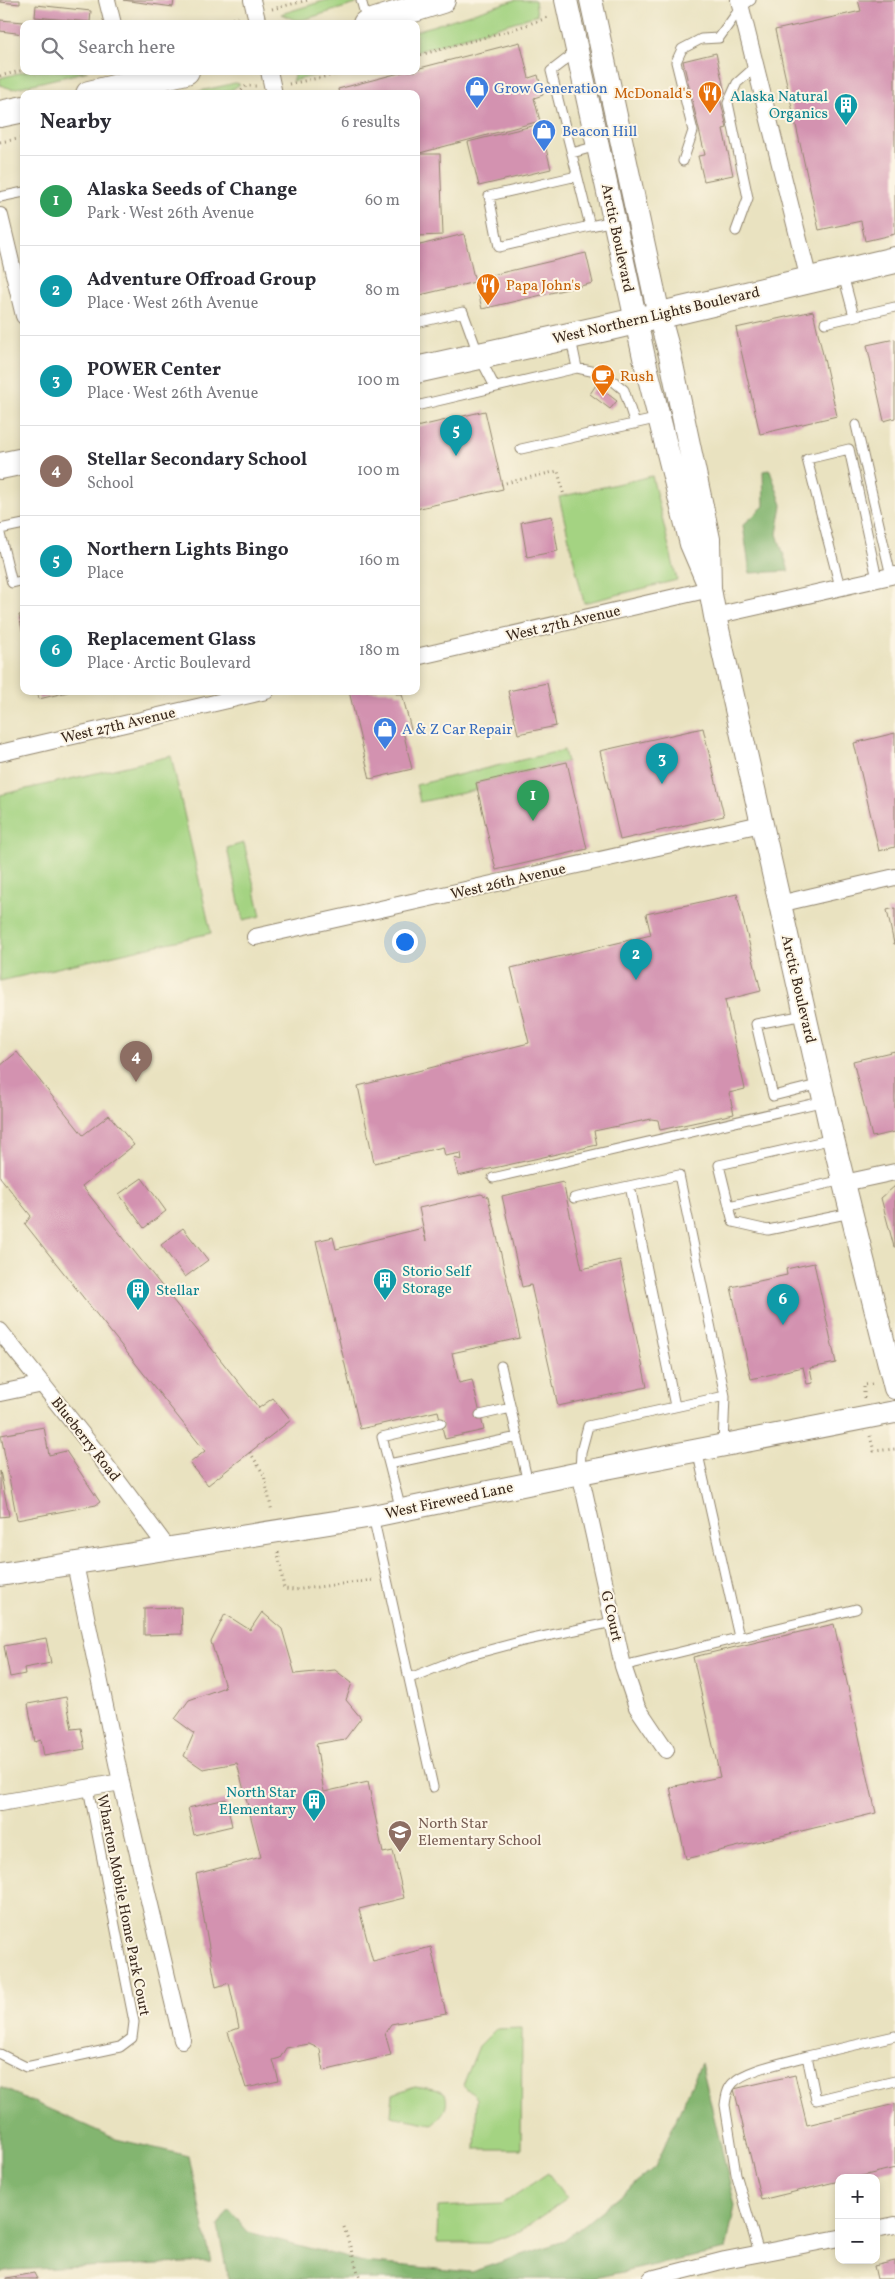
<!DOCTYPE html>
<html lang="en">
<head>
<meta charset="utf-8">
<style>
  :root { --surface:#fff; --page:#f2f2f3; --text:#2b2b33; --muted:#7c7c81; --line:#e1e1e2; --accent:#b5179e }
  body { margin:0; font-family:Vollkorn,serif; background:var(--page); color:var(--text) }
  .controls { position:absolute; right:15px; bottom:15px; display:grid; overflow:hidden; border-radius:10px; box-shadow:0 2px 8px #0003 }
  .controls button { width:45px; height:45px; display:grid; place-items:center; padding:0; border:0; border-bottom:1px solid var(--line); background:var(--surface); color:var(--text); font:25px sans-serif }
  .you { position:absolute; left:404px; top:941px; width:18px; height:18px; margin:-12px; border:4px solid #fff; border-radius:50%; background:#1a73e8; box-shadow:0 0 0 8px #1a73e833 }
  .badge { display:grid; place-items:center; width:32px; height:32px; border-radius:50%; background:var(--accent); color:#fff; font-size:16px; font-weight:700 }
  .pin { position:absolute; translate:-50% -41px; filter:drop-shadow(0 1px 2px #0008) }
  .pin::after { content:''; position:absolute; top:26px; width:18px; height:15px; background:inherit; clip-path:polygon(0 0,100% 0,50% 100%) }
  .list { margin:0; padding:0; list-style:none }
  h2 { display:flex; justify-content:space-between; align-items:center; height:65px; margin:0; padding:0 20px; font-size:21px }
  h2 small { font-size:16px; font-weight:400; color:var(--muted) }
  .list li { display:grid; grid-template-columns:32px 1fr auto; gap:15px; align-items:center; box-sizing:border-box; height:90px; padding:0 20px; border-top:1px solid var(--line) }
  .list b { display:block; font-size:19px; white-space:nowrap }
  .list p { margin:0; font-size:16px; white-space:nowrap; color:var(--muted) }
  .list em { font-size:16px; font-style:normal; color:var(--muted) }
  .icon { flex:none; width:28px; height:28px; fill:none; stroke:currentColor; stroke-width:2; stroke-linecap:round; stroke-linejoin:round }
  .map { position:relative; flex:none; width:895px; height:2279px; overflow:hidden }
  .search { position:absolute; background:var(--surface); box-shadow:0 2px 8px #0003; left:20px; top:20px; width:400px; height:55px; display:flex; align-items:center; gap:12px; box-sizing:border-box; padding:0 18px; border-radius:10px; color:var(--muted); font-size:19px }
  .panel { position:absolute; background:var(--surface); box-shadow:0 2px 8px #0003; left:20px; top:90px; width:400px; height:605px; border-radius:10px }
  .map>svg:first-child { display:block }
  .green { fill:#a4d382; stroke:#707e50 }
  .forest { fill:#83b570; stroke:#5f7047 }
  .building { fill:#d392b0 }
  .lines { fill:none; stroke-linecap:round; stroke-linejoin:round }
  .service-casing { stroke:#92866f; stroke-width:11 }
  .minor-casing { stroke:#92866f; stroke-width:18 }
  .secondary-casing { stroke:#92866f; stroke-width:24 }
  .primary-casing { stroke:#92866f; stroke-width:28 }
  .path { stroke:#92866f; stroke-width:3; stroke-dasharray:1 4; stroke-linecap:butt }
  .service { stroke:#fff; stroke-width:9 }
  .minor { stroke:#fff; stroke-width:16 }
  .secondary { stroke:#fff; stroke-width:22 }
  .primary { stroke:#fff; stroke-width:26 }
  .labels { text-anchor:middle; stroke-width:4; stroke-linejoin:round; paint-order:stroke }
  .shop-label { font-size:15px; fill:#366cbe; stroke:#fcf5e5; text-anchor:start }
  .food-label { font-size:15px; fill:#c56008; stroke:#fcf5e5; text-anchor:start }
  .culture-label { font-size:15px; fill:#0d838f; stroke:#fcf5e5; text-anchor:end }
  .street-label { font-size:15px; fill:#3b2a1e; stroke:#fcf5e5 }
  .education-label { font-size:15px; fill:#785e54; stroke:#fcf5e5; text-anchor:start }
</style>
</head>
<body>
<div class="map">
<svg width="895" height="2279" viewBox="0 0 895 2279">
  <rect width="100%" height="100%" fill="#fcf5e5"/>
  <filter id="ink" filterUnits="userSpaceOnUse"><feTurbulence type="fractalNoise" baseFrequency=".02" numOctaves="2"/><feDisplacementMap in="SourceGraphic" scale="10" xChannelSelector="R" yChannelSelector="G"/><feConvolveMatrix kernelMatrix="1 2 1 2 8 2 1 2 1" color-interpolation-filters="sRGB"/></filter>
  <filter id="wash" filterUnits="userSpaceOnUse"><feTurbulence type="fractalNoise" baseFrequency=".0096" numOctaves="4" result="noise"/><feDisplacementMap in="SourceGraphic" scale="20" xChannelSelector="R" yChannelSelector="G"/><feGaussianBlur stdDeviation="1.12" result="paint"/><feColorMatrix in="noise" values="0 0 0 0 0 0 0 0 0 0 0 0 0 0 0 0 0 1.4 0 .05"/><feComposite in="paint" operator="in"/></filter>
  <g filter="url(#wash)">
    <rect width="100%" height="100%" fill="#e9e2c0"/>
    <path class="green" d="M327 0H355L356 4 302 20H295L281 14Z
      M515 0H535L537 15 416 52V31Z
      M27 71H88L12 89 0 85V78Z
      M296 71H334L292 81Z
      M235 83 240 84 226 94H188Z
      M652 476 677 580 584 603 559 497Z
      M564 750 567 762 476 783 477 790 420 802 416 785Z
      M171 756 211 933 0 981V795Z
      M244 843 261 916 243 920 227 848Z
      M522 2028 521 2149H475L477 2098 463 2085 479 2046 496 2029Z
      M415 2086 440 2090 445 2093C450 2108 442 2115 432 2124L391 2116 393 2094Z
      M548 2173 567 2199 519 2232 488 2243H437L438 2207 502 2204Z"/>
    <path class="forest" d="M770 470 782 505 777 534 789 571 750 573 743 525 764 506 763 471Z
      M701 2063 735 2205 726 2250 589 2279H228L218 2226 229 2209 248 2232 363 2262 471 2272 564 2241 655 2167Z
      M0 2087 116 2139 189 2156 211 2262 7 2270 0 2273Z"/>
    <g id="blocks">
      <path class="building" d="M0 0H20V4L0 2Z
        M123 0H174L173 7Z
        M858 0H895V234L865 241 861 221 819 230 775 30 861 11Z
        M36 5 91 11 90 22 35 17Z
        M0 20 24 22V34L0 31Z
        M520 42 529 78 538 75 543 95 534 98 540 121 416 154V94H339L338 89 407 71H416V69Z
        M716 53 725 93 719 94 727 128 723 129 733 175 704 181 698 156 705 155 683 61Z
        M540 124 551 169 479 186 468 142Z
        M416 154H440L443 235 417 236Z
        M464 234 475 282 416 296V246Z
        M586 253 593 283 482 309 475 279Z
        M813 311 837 416 760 434 736 328Z
        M895 339V418L884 421 867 345Z
        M596 385 617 401 610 409 590 394Z
        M485 411 503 489 416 509V427Z
        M552 516 558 551 527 557 521 522Z
        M24 614V634H23L19 615Z
        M547 683 556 726 518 734 508 691Z
        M37 691H68V692L39 699Z
        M349 691H395L396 694H402L411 729 403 731 412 769 370 779Z
        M703 728 724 816 620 840 600 751Z
        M895 733V847L879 851 854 743Z
        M567 762 587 849 496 870 476 783Z
        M737 894 761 991 725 1000 745 1089 729 1093 734 1114 660 1130 658 1120 651 1119 594 1131 597 1145 458 1176 454 1158 462 1160 461 1153 445 1156 443 1147 374 1163 358 1086 529 1043 511 968 651 935 646 914Z
        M895 908V944H894L887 910Z
        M895 1051V1132L872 1137 853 1061Z
        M17 1052 83 1135 109 1115 134 1145 82 1186 259 1408 273 1398 291 1420 208 1485 190 1463 205 1451 25 1224 31 1216 0 1177V1066Z
        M142 1178 166 1211 144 1228 119 1194Z
        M563 1182 582 1269 620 1260 647 1387 558 1406 531 1285 522 1287 502 1196Z
        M895 1186V1247H894L881 1198Z
        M481 1194 488 1197 520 1338 452 1353 459 1383 472 1380 484 1430 445 1439 438 1411 360 1429 316 1241 333 1237 336 1249 423 1228 426 1241 419 1208Z
        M183 1228 208 1260 185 1277 161 1245Z
        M814 1263 836 1363 810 1368 813 1383 807 1384 803 1367 751 1379 731 1287 787 1275 786 1269Z
        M44 1427 49 1455 66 1451 100 1502 96 1505 17 1520 1 1435Z
        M0 1471 9 1516 0 1517Z
        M181 1607 182 1634 144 1635V1608Z
        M262 1612 282 1629 295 1674 335 1670 352 1683 346 1700 361 1718 345 1739 316 1744 324 1792 368 1782 383 1853 393 1851 404 1898 359 1909 373 1962 431 1947 446 2014 391 2024 385 2033 391 2055 323 2071 320 2049 309 2044 286 2048 280 2058 273 2060 279 2081 246 2088 228 2032 239 2028 229 1983 216 1987 196 1874 261 1857 237 1763 203 1769 184 1756 194 1733 175 1719 189 1700 225 1687 211 1642 225 1614 250 1630Z
        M834 1624 876 1813 686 1859 670 1787 720 1777 693 1657Z
        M46 1638 51 1663 24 1668 25 1674 10 1677 4 1646Z
        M66 1697 72 1729 81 1728 85 1749 44 1756 41 1740 35 1742 28 1704Z
        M226 1799 232 1826 194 1835 188 1808Z
        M795 2075 807 2125 895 2104V2168L854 2178H839V2181L761 2200 734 2089Z
        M895 2261V2279H877L874 2266Z
        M34 2273 37 2279H6V2278Z"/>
    </g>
  </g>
  <g filter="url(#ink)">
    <use href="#blocks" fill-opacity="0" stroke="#92866f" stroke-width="1"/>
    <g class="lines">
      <g class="service-casing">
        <path id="service" d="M361 0 367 21
          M577 51 551 71 590 226 614 221
          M572 153 597 146
          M683 161 693 131 676 62 682 49 701 39 719 38 741 7 751 0
          M577 176 489 196 499 247 590 226
          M0 197 24 192
          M736 231 748 198 728 103 737 83 756 66
          M843 275 854 316
          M416 323 463 312 479 356 495 387
          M825 323 895 307
          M571 339 577 368
          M416 406 577 368 605 374 624 390 635 424
          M856 425 891 576
          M521 449 660 418
          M0 529 24 524
          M0 534 12 583 24 580
          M840 587 807 459 849 449 877 579
          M805 1015 756 1024 773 1096 821 1084
          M833 1139 719 1165 733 1222 768 1230 851 1213
          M493 1178 825 1101
          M630 1186 675 1406
          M574 1198 679 1175 725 1396 723 1444
          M729 1206 843 1180
          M501 1366 528 1483
          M480 1415 511 1408
          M697 1450 739 1637
          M389 1464 518 1437
          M580 1472 581 1452 588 1426 725 1396
          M401 1510 382 1437 441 1423
          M373 1516 433 1787
          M623 1666 856 1609
          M410 1678 463 1657 523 1641 613 1622
          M895 2036 807 2056 816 2100 895 2081
          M0 2054 26 2067 120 2047 132 2038 134 2022 88 1788
          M759 2253 736 2174 725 2105C726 2097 727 2089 733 2083 746 2069 788 2062 807 2056"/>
      </g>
      <g class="minor-casing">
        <path id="minor" d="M107 0 113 24
          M252 0 258 24
          M739 0 809 280
          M269 71 274 94
          M0 216 24 316
          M715 616 895 575
          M416 657 710 589
          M0 753 266 691
          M779 904 895 877
          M255 937 761 824
          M844 1183 895 1172
          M0 1331 97 1453 169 1550
          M0 1393 43 1384
          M580 1473 623 1666 637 1707 666 1750
          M75 1564 121 1782 182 2040
          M0 1803 121 1782
          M876 2229 895 2225
          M651 2279 725 2260 839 2238"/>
      </g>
      <g class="secondary-casing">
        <path id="secondary" d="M566 0 645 362 691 544 706 579
          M591 0 659 315 670 355 709 539 710 589 715 616 833 1139 895 1388
          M0 1575 373 1516 580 1473 895 1412"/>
      </g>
      <g class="primary-casing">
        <path id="primary" d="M366 24 442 0
          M89 94 186 71
          M0 114 24 109
          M416 370 610 327 895 260
          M0 466 24 461"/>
      </g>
      <path class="path" d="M272 9 308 0
        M213 24 239 17
        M416 56 508 31 550 17
        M0 76 24 70
        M289 84 352 71
        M238 94 246 86H256
        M0 142 24 138
        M501 484 558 471 564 496
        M864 1398V1385L872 1384
        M870 1436 874 1451 895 1449
        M250 1452 264 1475 272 1512
        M278 1552 284 1589 294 1590 373 1580
        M344 2227 360 2279"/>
      <use href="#service" class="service"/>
      <use href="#minor" class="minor"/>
      <use href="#secondary" class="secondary"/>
      <use href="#primary" class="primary"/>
    </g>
  </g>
  <defs>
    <g id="shop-pin" transform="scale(1.25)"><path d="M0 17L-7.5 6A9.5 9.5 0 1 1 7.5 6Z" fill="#3f7fe0" stroke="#fcf5e5"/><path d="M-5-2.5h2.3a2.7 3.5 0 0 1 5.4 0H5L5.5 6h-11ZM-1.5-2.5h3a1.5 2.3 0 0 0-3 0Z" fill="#fff"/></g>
    <g id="restaurant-pin" transform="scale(1.25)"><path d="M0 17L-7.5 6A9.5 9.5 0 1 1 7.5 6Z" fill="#e8710a" stroke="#fcf5e5"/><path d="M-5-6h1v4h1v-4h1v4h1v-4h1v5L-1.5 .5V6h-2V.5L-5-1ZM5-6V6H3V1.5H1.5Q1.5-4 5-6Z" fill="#fff"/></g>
    <g id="building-pin" transform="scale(1.25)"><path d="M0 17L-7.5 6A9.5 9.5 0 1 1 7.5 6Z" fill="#0f9aa8" stroke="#fcf5e5"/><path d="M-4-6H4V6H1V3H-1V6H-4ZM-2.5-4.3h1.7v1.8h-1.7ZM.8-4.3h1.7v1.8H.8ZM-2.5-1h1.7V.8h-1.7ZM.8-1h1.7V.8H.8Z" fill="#fff"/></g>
    <g id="cafe-pin" transform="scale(1.25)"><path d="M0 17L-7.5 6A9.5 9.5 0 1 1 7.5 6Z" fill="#e8710a" stroke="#fcf5e5"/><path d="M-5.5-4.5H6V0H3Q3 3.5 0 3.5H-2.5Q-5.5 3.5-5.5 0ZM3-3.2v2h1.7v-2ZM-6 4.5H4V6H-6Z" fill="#fff"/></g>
    <g id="school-pin" transform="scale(1.25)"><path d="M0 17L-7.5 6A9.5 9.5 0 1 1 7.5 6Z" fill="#8d6e63" stroke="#fcf5e5"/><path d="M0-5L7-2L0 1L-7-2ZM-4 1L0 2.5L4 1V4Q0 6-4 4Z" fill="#fff"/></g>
  </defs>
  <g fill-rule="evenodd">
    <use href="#shop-pin" x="477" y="88"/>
    <use href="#restaurant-pin" x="710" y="93"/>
    <use href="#building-pin" x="846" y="105"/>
    <use href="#shop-pin" x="544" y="131"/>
    <use href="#restaurant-pin" x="488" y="285"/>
    <use href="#cafe-pin" x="603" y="376"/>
    <use href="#shop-pin" x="385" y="729"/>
    <use href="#building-pin" x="385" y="1280"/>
    <use href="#building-pin" x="138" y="1290"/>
    <use href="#building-pin" x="314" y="1801"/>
    <use href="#school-pin" x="400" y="1832"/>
  </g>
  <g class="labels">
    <g class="shop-label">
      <text x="494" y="93">Grow Generation</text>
      <text x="562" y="136">Beacon Hill</text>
      <text x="402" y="734">A &amp; Z Car Repair</text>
    </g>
    <g class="food-label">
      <text x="692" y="98" text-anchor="end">McDonald's</text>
      <text x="506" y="290">Papa John's</text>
      <text x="620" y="381">Rush</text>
    </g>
    <g class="culture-label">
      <text x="828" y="101">Alaska Natural<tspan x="828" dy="17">Organics</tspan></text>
      <text x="402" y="1276" text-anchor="start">Storio Self<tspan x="402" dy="17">Storage</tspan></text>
      <text x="156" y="1295" text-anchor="start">Stellar</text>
      <text x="296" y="1797">North Star<tspan x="296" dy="17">Elementary</tspan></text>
    </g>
    <g class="street-label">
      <text transform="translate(618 238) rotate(78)" y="5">Arctic Boulevard</text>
      <text transform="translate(656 315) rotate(-13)" y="5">West Northern Lights Boulevard</text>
      <text transform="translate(563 623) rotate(-13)" y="5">West 27th Avenue</text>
      <text transform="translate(118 725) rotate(-13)" y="5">West 27th Avenue</text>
      <text transform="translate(508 881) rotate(-13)" y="5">West 26th Avenue</text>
      <text transform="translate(799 989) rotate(77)" y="5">Arctic Boulevard</text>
      <text transform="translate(86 1439) rotate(52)" y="5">Blueberry Road</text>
      <text transform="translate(449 1500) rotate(-12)" y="5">West Fireweed Lane</text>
      <text transform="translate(612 1616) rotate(77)" y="5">G Court</text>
      <text transform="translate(124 1905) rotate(79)" y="5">Wharton Mobile Home Park Court</text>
    </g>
    <g class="education-label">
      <text x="418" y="1828">North Star<tspan x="418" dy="17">Elementary School</tspan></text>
    </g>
  </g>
</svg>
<div class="controls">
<button>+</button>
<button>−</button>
</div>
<div class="you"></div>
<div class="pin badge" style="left:533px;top:821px;background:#2e9e5b">1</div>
<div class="pin badge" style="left:636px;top:980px;background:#0f9aa8">2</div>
<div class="pin badge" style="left:662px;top:784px;background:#0f9aa8">3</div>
<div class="pin badge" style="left:136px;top:1082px;background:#8d6e63">4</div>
<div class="pin badge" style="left:456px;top:456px;background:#0f9aa8">5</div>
<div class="pin badge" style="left:783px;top:1325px;background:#0f9aa8">6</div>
<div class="search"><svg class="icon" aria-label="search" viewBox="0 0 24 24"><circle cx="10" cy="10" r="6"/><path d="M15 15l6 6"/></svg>Search here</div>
<section class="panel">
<h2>Nearby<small>6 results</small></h2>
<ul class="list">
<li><span class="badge" style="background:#2e9e5b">1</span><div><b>Alaska Seeds of Change</b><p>Park · West 26th Avenue</p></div><em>60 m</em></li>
<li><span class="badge" style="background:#0f9aa8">2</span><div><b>Adventure Offroad Group</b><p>Place · West 26th Avenue</p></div><em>80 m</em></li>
<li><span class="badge" style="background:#0f9aa8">3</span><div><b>POWER Center</b><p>Place · West 26th Avenue</p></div><em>100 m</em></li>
<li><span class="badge" style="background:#8d6e63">4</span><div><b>Stellar Secondary School</b><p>School</p></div><em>100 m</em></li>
<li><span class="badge" style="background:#0f9aa8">5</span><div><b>Northern Lights Bingo</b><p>Place</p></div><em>160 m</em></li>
<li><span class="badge" style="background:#0f9aa8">6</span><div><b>Replacement Glass</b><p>Place · Arctic Boulevard</p></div><em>180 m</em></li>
</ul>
</section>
</div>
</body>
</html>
